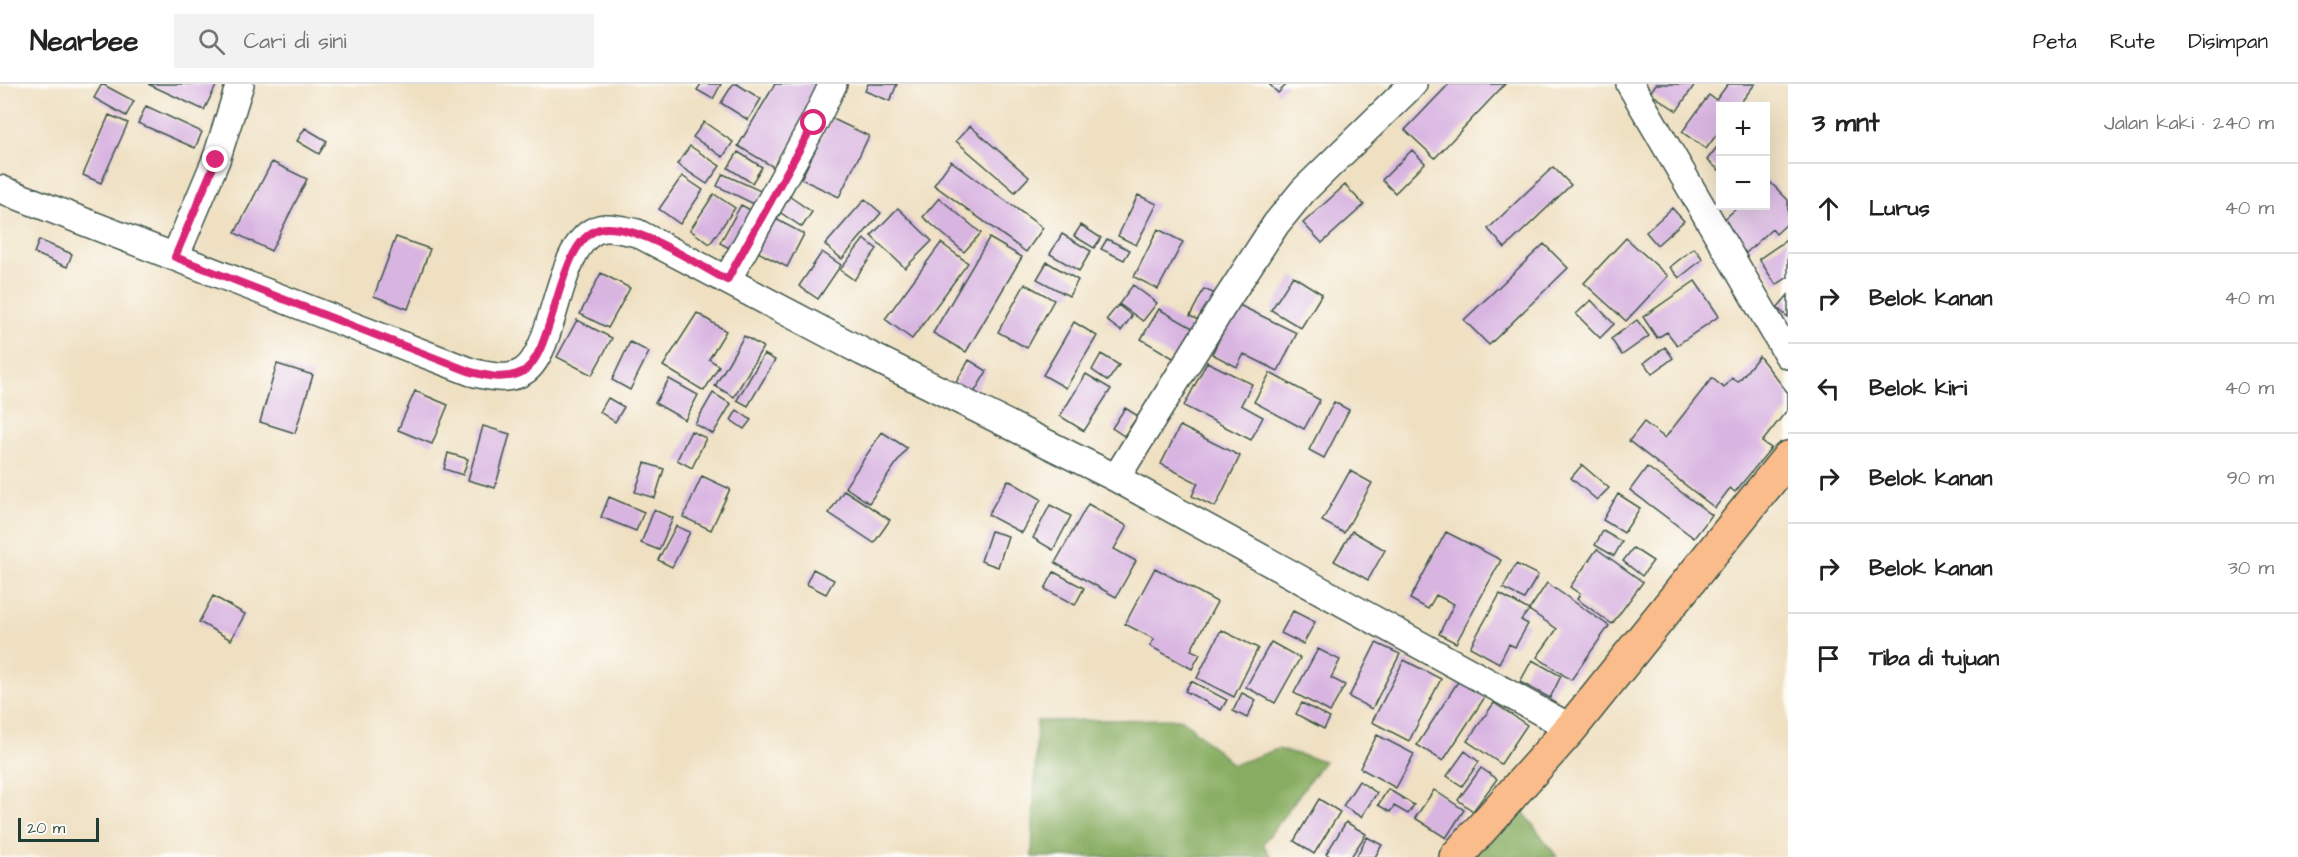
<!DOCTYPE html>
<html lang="id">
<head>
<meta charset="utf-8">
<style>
  :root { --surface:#fff; --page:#f2f2f2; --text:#222; --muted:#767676; --line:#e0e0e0 }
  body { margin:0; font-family:"Architects Daughter",sans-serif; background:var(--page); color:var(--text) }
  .controls { position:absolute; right:18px; top:18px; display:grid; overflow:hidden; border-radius:0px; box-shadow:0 6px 24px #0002 }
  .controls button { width:54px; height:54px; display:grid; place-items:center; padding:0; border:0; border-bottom:2px solid var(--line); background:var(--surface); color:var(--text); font:30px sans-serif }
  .scale { position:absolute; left:18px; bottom:15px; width:81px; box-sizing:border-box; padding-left:6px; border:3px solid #1f3d34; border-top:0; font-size:16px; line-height:21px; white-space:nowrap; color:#1f3d34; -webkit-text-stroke:4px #fdfcf7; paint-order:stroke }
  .stop { position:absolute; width:18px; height:18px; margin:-14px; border:4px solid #db2777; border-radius:50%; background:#fff }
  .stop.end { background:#db2777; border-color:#fff; box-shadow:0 2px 6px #0008 }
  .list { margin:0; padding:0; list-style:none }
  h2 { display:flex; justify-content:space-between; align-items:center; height:78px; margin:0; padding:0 24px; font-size:26px }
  h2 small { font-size:20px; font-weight:400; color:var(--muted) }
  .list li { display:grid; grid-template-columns:39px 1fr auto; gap:18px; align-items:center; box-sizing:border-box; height:90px; padding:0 24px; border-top:2px solid var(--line) }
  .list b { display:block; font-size:22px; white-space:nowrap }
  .list em { font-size:20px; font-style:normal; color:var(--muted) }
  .icon { flex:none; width:33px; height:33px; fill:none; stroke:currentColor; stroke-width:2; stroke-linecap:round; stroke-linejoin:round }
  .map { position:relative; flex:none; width:1788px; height:773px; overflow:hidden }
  header { display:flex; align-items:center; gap:36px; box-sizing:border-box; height:84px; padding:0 30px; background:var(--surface); border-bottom:2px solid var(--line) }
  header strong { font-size:28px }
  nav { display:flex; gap:33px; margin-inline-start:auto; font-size:21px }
  .search { width:420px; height:54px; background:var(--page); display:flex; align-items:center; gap:15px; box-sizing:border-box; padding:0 21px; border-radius:0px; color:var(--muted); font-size:22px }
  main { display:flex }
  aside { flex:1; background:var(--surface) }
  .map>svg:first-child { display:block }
  .forest { fill:#88ad62; stroke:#54754b; stroke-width:1.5 }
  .building { fill:#d8b4e1 }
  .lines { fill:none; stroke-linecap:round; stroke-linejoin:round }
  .minor-casing { stroke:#3e5549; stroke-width:30 }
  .major-casing { stroke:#3e5549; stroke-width:36 }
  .minor { stroke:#fff; stroke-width:27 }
  .major { stroke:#f9bc8a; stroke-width:33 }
  .route { stroke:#db2777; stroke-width:8 }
</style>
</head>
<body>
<header>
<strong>Nearbee</strong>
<div class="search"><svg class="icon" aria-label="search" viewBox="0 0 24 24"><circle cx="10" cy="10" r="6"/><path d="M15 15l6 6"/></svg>Cari di sini</div>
<nav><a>Peta</a><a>Rute</a><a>Disimpan</a></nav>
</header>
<main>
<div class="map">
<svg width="1788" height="773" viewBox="0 0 1788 773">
  <rect width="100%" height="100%" fill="#fdfcf7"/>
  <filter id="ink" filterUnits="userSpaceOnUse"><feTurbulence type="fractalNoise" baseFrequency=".0167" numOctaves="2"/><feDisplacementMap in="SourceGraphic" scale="12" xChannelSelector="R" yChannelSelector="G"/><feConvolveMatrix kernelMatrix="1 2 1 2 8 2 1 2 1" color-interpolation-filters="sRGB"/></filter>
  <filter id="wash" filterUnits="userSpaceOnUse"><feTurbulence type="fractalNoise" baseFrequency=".008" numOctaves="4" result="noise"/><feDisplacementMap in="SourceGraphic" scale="24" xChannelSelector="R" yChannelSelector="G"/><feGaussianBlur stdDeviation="1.35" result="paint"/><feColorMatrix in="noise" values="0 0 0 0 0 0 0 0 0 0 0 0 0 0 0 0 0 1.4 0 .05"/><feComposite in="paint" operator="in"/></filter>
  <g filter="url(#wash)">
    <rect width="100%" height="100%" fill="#efe0c2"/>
    <path class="forest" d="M1182 635 1233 681 1278 665 1324 677 1263 760 1271 773H1032L1037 637Z
      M1515 717 1557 773H1464Z"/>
    <g id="blocks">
      <path class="building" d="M102 0 134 17 126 32 94 14Z
        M148 0H217L204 26Z
        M701 0H721L713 15 697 6Z
        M733 0H737L761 15 748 36 721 19Z
        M775 0H828L777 85 738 62Z
        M868 0H897L890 17 865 7Z
        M1269 0H1287L1278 9Z
        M1449 0H1505L1435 74 1405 46Z
        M1656 0H1695L1677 27 1650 9Z
        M1728 0H1755L1738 22H1720V46L1706 65 1682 48 1709 11 1716 16Z
        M146 22 202 48 195 64 138 39Z
        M109 31 128 39 101 99 83 91Z
        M831 34 869 52 839 113 801 95Z
        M704 38 733 58 723 73 693 53Z
        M970 42 1029 93 1015 108 956 57Z
        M305 44 327 57 319 70 297 57Z
        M1720 59V87L1707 76Z
        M690 62 720 82 707 100 677 80Z
        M1412 66 1425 79 1395 109 1382 96Z
        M738 68 762 83 752 99 728 84Z
        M951 77 1043 144 1026 168 934 101Z
        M272 78 307 95 271 167 235 149Z
        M1553 83 1571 101 1505 164 1488 145Z
        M723 90 763 108 756 121 717 102Z
        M682 92 703 106 680 140 659 125Z
        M1767 95 1788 116V139L1776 150 1772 145 1746 169 1719 140 1739 122H1766V96Z
        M1345 101 1364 121 1322 159 1303 139Z
        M714 110 735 124 710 160 690 146Z
        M786 110 812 128 802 143 775 125Z
        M1138 111 1157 120 1136 161 1118 152Z
        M939 114 981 149 964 168 923 133Z
        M865 115 881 129 842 175 825 161Z
        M741 121 760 131 738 169 720 159Z
        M898 124 932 157 905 184 871 152Z
        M1672 124 1684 137 1657 161 1646 148Z
        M770 132 804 150 787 183 752 165Z
        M1081 141 1101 154 1094 164 1074 152Z
        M1158 145 1183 158 1158 205 1134 193Z
        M1062 150 1091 167 1079 187 1050 170Z
        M396 153 430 165 408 225 374 212Z
        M989 154 1022 173 966 268 933 249Z
        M1626 154 1668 192 1626 237 1584 199Z
        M864 155 877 165 854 196 840 186Z
        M1107 155 1130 166 1124 176 1101 165Z
        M1788 155V193L1776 201 1759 175Z
        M39 156 72 170 67 183 34 169Z
        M941 159 968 179 912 255 885 235Z
        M1544 160 1568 184 1489 261 1464 236Z
        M1694 164 1703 175 1679 194 1670 183Z
        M822 168 841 181 818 215 799 202Z
        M1047 178 1078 196 1069 212 1037 195Z
        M601 189 630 204 608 244 580 230Z
        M1293 192 1322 210 1301 244 1271 226Z
        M1695 197 1719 232 1677 261 1667 248 1657 254 1643 233Z
        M1025 200 1054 216 1027 264 998 248Z
        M1133 201 1157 219 1143 237 1119 220Z
        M1204 205 1220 212 1206 240 1190 232Z
        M1788 211V233L1777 224Z
        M1591 216 1614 240 1600 254 1576 230Z
        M1237 220 1297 249 1278 287 1244 270 1237 283 1212 270Z
        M1118 221 1132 232 1121 247 1106 236Z
        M1159 225 1196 246 1178 277 1141 255Z
        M697 229 726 247 709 275 719 282 704 307 663 282Z
        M577 236 612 254 592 291 557 273Z
        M1637 236 1649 252 1622 271 1611 255Z
        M1074 238 1097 252 1066 304 1043 291Z
        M744 252 763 263 734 313 715 302Z
        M630 258 649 268 630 306 612 296Z
        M1665 263 1673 274 1652 290 1644 279Z
        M764 270 775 276 748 322 737 316Z
        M1101 270 1119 281 1108 297 1092 286Z
        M1759 272 1788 309V325L1762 358 1771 364 1735 408 1730 404 1715 424 1629 357 1644 338 1665 354 1712 294 1724 304 1732 294 1738 298Z
        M969 276 987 287 971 314 953 303Z
        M1207 278 1252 300 1241 321 1263 333 1251 356 1184 322Z
        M277 280 313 291 295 349 260 338Z
        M1270 289 1320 316 1304 345 1254 318Z
        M1086 290 1111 305 1084 347 1060 332Z
        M669 295 698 311 685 336 655 319Z
        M415 307 448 321 432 360 398 346Z
        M713 309 731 320 713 350 695 340Z
        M608 314 624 323 615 338 600 328Z
        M1334 318 1349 326 1324 374 1309 366Z
        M1125 324 1138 332 1124 352 1112 344Z
        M737 326 751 336 744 345 731 336Z
        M483 342 510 350 495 404 468 396Z
        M1180 342 1240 372 1215 423 1192 412 1198 399 1161 380Z
        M691 347 706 354 692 384 677 376Z
        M882 348 907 364 869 419 845 403Z
        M448 369 468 375 463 391 444 385Z
        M645 379 664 385 655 414 635 408Z
        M1582 381 1609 404 1597 416 1571 394Z
        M1647 383 1712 431 1694 454 1630 406Z
        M1350 387 1372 399 1344 449 1322 437Z
        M702 392 730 405 711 446 683 433Z
        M1008 396 1041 415 1022 449 988 431Z
        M844 406 890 436 874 459 829 429Z
        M1618 410 1640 424 1624 449 1603 436Z
        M609 413 644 428 636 447 601 433Z
        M1088 420 1127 442 1114 465 1136 477 1116 513 1055 479Z
        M1050 421 1071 432 1053 466 1033 454Z
        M654 426 673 434 659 466 641 459Z
        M676 442 690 448 672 483 658 476Z
        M991 447 1008 452 998 483 981 477Z
        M1352 447 1385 466 1368 496 1334 477Z
        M1603 447 1622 458 1614 472 1595 461Z
        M1446 448 1501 476 1456 559 1439 550 1454 520 1436 511 1428 525 1410 515Z
        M1633 464 1653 477 1642 492 1623 477Z
        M1597 465 1643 498 1612 540 1577 515 1580 510 1570 503Z
        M1516 480 1538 491 1524 515 1503 504Z
        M1155 484 1217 518 1191 566 1200 570 1192 585 1150 562 1154 555 1125 540Z
        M813 485 834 496 826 510 806 500Z
        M1054 488 1084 504 1075 521 1045 505Z
        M1547 499 1609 542 1571 596 1537 573 1557 545 1529 526Z
        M1500 510 1529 526 1521 536 1528 540 1515 563 1509 560 1499 579 1470 563Z
        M213 512 245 530 231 556 199 538Z
        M1293 527 1315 538 1303 560 1281 549Z
        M1221 546 1258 564 1234 613 1197 594Z
        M1271 558 1300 574 1275 619 1246 603Z
        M1376 559 1400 570 1372 625 1349 613Z
        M1318 565 1340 576 1331 594 1345 601 1330 628 1294 609Z
        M1404 576 1441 595 1409 657 1372 638Z
        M1532 576 1561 592 1550 614 1520 598Z
        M1459 596 1485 613 1443 677 1417 661Z
        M1191 597 1227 616 1221 626 1185 607Z
        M1242 609 1256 616 1247 634 1233 627Z
        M1302 619 1330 634 1324 645 1296 630Z
        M1494 619 1527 641 1501 680 1467 657Z
        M1377 651 1414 670 1396 704 1360 684Z
        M1465 667 1479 678 1462 702 1447 692Z
        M1481 684 1497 695 1473 727 1458 716Z
        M1359 697 1377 709 1361 733 1343 722Z
        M1388 705 1414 721 1408 730 1394 722 1390 728 1378 721Z
        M1434 706 1464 726 1446 754 1415 734Z
        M1319 715 1340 728 1314 770 1294 757Z
        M1346 738 1366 750 1351 773H1331L1326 770Z
        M1367 753 1382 761 1375 773H1356Z"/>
    </g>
  </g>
  <g filter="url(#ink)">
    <use href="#blocks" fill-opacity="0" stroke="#3e5549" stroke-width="1.5"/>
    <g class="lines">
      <g class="minor-casing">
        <path id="minor" d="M1630 0 1788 271
          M0 105 471 288C488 292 508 298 524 287 558 265 556 148 605 144 615 143 627 147 637 149L863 268 1116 394 1571 644
          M175 173 216 76 240 0
          M727 196 814 39 833 0
          M1116 394 1222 223 1276 140 1303 107 1413 0"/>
      </g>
      <g class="major-casing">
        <path id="major" d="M1456 773 1571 644 1788 374"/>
      </g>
      <use href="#minor" class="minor"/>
      <use href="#major" class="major"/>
    </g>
  </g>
  <g class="lines" filter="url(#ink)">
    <path class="route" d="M216 76 175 173 471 288C487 292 503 296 520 289 558 274 554 145 607 144 643 144 695 179 727 196L814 39"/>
  </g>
</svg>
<div class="controls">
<button>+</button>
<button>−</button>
</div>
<div class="scale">20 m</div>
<div class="stop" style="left:814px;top:39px"></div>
<div class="stop end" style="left:216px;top:76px"></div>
</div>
<aside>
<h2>3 mnt<small>Jalan kaki · 240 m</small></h2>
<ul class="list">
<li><svg class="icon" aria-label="ahead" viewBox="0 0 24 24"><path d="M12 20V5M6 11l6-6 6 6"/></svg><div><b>Lurus</b></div><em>40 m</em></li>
<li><svg class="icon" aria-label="right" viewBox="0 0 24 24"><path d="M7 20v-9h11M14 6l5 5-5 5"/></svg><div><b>Belok kanan</b></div><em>40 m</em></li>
<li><svg class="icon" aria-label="left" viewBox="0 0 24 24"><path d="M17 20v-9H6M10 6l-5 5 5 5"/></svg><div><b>Belok kiri</b></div><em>40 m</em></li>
<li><svg class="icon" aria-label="right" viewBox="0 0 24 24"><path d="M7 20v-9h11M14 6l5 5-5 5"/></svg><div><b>Belok kanan</b></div><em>90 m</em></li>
<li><svg class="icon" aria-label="right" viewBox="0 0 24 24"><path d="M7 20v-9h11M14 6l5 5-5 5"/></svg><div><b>Belok kanan</b></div><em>30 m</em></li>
<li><svg class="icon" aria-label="arrive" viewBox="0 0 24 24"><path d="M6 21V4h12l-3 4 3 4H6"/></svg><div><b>Tiba di tujuan</b></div></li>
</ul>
</aside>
</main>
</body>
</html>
